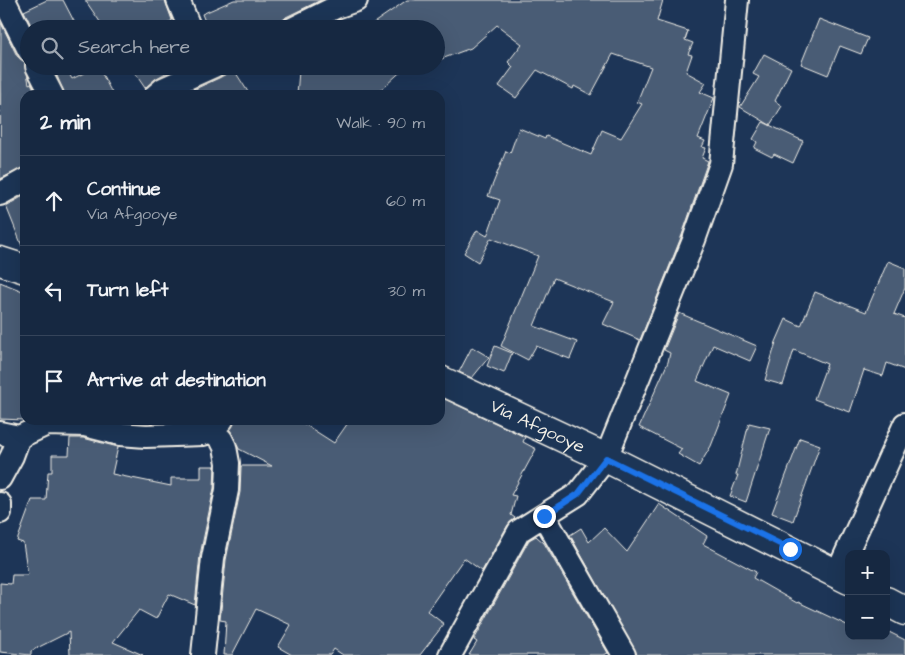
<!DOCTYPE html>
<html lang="en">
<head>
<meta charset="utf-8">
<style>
  :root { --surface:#162841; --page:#23344c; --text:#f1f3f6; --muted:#9ea6b1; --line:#35445a }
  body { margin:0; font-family:"Architects Daughter",sans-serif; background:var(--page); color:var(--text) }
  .controls { position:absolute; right:15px; bottom:15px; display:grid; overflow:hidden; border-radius:10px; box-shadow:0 5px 20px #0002 }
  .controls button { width:45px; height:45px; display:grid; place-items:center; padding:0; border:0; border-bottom:1px solid var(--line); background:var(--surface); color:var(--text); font:25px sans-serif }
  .stop { position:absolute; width:15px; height:15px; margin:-11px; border:4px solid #1a73e8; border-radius:50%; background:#fff }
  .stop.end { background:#1a73e8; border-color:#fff; box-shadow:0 1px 5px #0008 }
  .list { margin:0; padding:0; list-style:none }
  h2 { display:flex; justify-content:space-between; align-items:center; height:65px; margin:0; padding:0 20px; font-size:21px }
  h2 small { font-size:16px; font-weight:400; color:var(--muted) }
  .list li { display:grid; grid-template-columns:32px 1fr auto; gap:15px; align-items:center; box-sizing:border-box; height:90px; padding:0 20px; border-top:1px solid var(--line) }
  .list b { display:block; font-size:19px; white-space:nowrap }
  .list p { margin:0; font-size:16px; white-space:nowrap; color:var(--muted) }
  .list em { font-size:16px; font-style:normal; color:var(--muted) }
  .icon { flex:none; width:28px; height:28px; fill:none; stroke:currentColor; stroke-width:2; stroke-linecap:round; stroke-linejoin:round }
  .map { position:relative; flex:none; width:905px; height:655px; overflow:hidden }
  .search { position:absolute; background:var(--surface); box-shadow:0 5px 20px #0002; left:20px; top:20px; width:425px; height:55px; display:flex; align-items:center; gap:12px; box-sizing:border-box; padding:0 18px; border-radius:28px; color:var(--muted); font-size:19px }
  .panel { position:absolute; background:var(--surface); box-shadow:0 5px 20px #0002; left:20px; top:90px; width:425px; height:335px; border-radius:15px }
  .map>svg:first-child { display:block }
  .building { fill:#485b74; stroke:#f4f1e8 }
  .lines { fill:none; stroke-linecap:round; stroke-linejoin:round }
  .minor-casing { stroke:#f4f1e8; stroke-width:26 }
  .major-casing { stroke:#f4f1e8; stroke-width:31 }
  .minor { stroke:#1d3557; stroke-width:22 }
  .major { stroke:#1d3557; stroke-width:28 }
  .route { stroke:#1a73e8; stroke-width:6 }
  .labels { text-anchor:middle; stroke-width:4; stroke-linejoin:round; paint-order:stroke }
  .street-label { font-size:18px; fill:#f4f1e8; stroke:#1d3557 }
</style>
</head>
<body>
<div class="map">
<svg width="905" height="655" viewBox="0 0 905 655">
  <rect width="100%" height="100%" fill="#1d3557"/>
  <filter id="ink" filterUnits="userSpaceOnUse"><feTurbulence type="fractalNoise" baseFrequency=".02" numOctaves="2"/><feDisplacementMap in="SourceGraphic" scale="10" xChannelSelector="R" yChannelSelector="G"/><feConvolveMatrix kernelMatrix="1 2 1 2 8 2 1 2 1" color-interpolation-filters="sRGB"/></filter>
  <g filter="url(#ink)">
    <path class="building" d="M47 0H63L78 29H33L24 11Z
      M85 0H165L172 20 162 29H105Z
      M234 0H321L286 17 279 27 276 20 259 29H208L202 14Z
      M407 0H663L657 21 688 31 685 40 693 43 688 54 692 55 686 72 706 83 700 92 714 98 698 138 705 141 702 147 706 148 702 158 708 161 682 235 640 340 603 324 614 302 554 278 534 326 577 342 570 359 536 346 528 360 501 346 538 256 491 238 478 262 464 253 477 230 487 236 500 200 488 196 506 151 510 153 519 128 545 139 546 136 591 155 602 130 621 138 642 104 637 102 651 67 613 54 591 95 574 86 573 89 537 70 516 98 499 86 513 67 508 62 522 44 497 25 471 48 436 61V29H365Z
      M819 19 868 38 861 54 840 46 828 75 801 64Z
      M1 23 17 56 25 62 29 84 31 83 37 95H25V167L0 179Z
      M764 54 791 68 775 101 782 106 770 125 740 107 759 77 753 74Z
      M65 66 72 79 98 66 113 95H65L55 71Z
      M130 66H178L155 79 145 88Z
      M348 66H407L375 95H297L299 71 347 74Z
      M234 70 250 95H182L219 78Z
      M763 122 803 141 793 163 774 154 772 157 754 148 757 142 753 139Z
      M25 195V251H24L6 206Z
      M888 261 905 268V288L894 314 905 318V370L887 363 883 376 864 370 850 412 814 399 827 364 794 350 783 385 765 380 776 342 786 319 801 326 815 292 866 312Z
      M0 282 25 292 24 420 0 419Z
      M679 313 757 346 750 361 713 345 697 381 731 395 711 446 699 466 678 454 682 449 639 427 668 362 670 353 664 350Z
      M495 346 512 353 504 373 487 366Z
      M472 347 489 357 472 378 459 372Z
      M440 397 525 437 523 442 536 449 511 495 516 496 511 515 515 518 508 525 482 571 464 558 427 611 444 624 420 655H343L334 649 330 655H292L278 647 291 625 256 609 232 655H224L226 621 220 620 226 560 240 492 241 466H272L239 449 230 430 235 420H298L334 443 350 420H440Z
      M749 423 770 428 746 502 730 496 738 475H736Z
      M70 438H83L118 447 112 474 171 486V478H201V466H215L214 488 200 555 195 605 169 594 156 619 139 610 113 642 143 655H70L69 632 31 651V655L0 652V583L11 584 12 575H28L23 543 17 541 32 500H46L48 472H52V455H69Z
      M800 438 820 445 793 521 772 513Z
      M659 504 707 536 703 544 756 572 753 578 797 603 798 602 849 626V636H886L887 631 905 640V655H637L570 535 581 528 589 542 604 528 627 552Z
      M536 536 544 543 608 653 604 655H469L477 642 474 640 529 540Z"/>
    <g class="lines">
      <g class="minor-casing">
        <path id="minor" d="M4 0 29 50
          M178 0 190 29
          M292 29 336 7 356 0
          M37 66 52 95
          M156 95 163 89 214 66
          M0 194 25 180
          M0 433 19 437 47 424 85 425 120 434 146 436 203 434 211 431 222 420
          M0 478 12 456 19 437
          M0 504V512
          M544 516 624 655
          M837 574 905 424
          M203 655 213 558 227 490 228 463 225 447 221 439 211 431
          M450 655 519 531 578 494 606 458 694 240 721 164 737 0"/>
      </g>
      <g class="major-casing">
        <g id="major">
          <path d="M0 261 25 269"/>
          <path id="s1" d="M440 380 606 458 849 580"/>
          <path d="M886 601 905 611"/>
        </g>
      </g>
      <use href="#minor" class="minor"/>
      <use href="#major" class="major"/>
    </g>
  </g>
  <g class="lines" filter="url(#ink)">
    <path class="route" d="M544 516 578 494 606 458 790 549"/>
  </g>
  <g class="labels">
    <g class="street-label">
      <text dy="6" stroke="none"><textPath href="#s1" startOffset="108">Via Afgooye</textPath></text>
    </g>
  </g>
</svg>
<div class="controls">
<button>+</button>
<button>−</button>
</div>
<div class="stop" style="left:790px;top:549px"></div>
<div class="stop end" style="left:544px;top:516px"></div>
<div class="search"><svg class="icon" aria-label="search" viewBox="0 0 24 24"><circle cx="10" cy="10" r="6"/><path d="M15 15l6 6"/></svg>Search here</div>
<section class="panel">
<h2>2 min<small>Walk · 90 m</small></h2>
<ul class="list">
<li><svg class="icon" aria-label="ahead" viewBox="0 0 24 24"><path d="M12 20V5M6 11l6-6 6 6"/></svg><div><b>Continue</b><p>Via Afgooye</p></div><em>60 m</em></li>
<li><svg class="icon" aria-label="left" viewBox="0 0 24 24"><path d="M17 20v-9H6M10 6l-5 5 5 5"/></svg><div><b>Turn left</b></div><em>30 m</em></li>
<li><svg class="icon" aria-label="arrive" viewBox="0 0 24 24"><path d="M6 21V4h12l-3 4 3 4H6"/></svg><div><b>Arrive at destination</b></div></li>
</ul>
</section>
</div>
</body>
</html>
